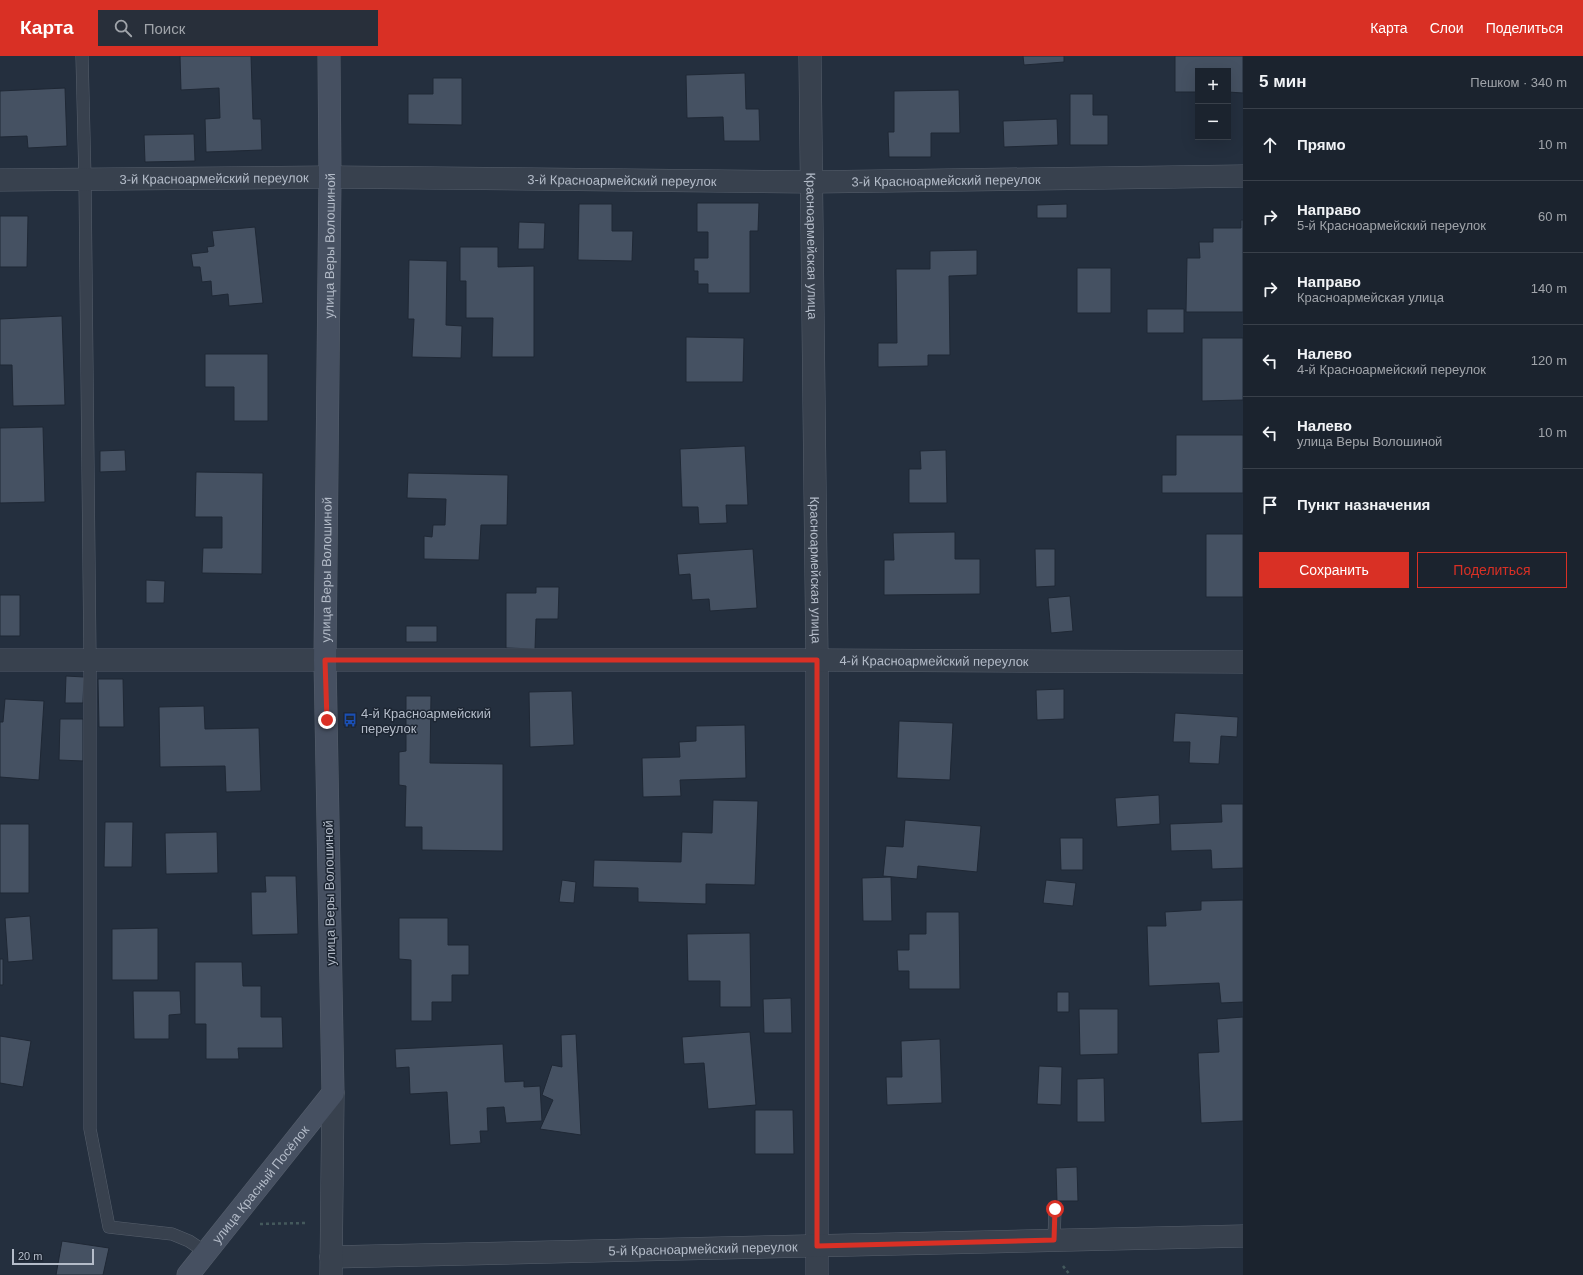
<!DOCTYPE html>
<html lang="ru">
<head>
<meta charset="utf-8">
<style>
  :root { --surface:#1b232e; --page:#282f3a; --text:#f1f3f6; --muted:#a0a4aa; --line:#39404a; --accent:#d93025 }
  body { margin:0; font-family:Arial,sans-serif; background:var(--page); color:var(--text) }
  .controls { position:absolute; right:12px; top:12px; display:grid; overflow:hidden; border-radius:0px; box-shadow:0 4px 16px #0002 }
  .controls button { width:36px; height:36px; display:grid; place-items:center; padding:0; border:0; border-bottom:1px solid var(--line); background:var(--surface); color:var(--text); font:20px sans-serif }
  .scale { position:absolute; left:12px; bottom:10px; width:82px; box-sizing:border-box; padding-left:4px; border:2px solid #b4bcc9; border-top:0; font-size:11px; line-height:14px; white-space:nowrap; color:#b4bcc9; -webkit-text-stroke:3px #1d2633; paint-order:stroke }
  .stop { position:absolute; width:12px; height:12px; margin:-9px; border:3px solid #d93025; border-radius:50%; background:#fff }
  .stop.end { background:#d93025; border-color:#fff; box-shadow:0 1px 4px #0008 }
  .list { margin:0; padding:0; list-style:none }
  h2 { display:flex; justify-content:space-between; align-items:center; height:52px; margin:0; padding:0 16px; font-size:17px }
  h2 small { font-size:13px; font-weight:400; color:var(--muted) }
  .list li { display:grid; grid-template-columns:26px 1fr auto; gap:12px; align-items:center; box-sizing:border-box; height:72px; padding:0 16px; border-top:1px solid var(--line) }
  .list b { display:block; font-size:15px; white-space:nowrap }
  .list p { margin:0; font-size:13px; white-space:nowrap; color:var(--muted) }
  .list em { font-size:13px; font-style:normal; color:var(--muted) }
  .actions { display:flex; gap:8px; padding:12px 16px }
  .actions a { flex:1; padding:9px 0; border:1px solid var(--accent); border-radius:0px; text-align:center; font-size:14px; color:var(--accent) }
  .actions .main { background:var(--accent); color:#fff }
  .icon { flex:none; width:22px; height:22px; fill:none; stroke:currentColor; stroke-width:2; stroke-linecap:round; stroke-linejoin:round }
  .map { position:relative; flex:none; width:1243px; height:1219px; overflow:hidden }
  header { display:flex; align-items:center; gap:24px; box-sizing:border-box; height:56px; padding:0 20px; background:var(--accent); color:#fff }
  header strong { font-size:19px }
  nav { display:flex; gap:22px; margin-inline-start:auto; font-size:14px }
  .search { width:280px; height:36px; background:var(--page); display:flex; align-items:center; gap:10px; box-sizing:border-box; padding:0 14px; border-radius:0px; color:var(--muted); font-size:15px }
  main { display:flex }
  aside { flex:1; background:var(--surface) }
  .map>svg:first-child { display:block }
  .building { fill:#455162; stroke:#1f2835 }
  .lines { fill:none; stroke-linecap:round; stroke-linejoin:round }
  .lane-casing { stroke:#565f6c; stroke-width:13 }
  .street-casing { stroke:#565f6c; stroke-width:23 }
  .secondary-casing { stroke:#565f6c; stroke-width:23 }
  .path { stroke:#44595c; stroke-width:2.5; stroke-dasharray:3 3; stroke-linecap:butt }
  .lane { stroke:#38414e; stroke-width:12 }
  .street { stroke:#38414e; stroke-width:22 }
  .secondary { stroke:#465061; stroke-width:22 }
  .route { stroke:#d93025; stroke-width:5 }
  .labels { text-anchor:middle; stroke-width:3; stroke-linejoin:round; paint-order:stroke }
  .street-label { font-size:13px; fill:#b4bcc9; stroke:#1d2633 }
  .poi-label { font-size:13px; fill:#b4bcc9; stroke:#1d2633; text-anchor:start }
</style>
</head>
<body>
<header>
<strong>Карта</strong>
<div class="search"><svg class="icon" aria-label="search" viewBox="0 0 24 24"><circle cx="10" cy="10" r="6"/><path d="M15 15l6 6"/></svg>Поиск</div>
<nav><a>Карта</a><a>Слои</a><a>Поделиться</a></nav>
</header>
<main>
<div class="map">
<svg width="1243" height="1219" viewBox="0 0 1243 1219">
  <rect width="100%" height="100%" fill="#242f3e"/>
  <path class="building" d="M180 0H251L253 63H261L262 94 206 96 205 63 220 62 219 32 181 34Z
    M1023 0H1064V6L1024 9Z
    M1175 0H1243V37L1228 36V15H1198V36H1175Z
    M745 17 746 53H759L760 85H724L723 61 687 62 686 19Z
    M433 22H462V69L408 68V38H433Z
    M65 32 67 90 28 92 27 80 0 81V35Z
    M959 34 960 77H931V101H889L888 76H894V35Z
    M1070 38H1093V59H1108V89H1070Z
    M1057 63 1058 89 1004 91 1003 65Z
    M194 78 195 105 145 106 144 79Z
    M697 147H759L758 175H750V237H708V228H698V215H694V202H708V176H697Z
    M579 148H612V175H633L632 205 578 204Z
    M1067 148V162H1037V149Z
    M0 160H28L27 211H0Z
    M1241 164H1243V256H1186L1187 202H1200L1199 186H1213V172H1241Z
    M519 166 545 167 544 193H518Z
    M255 171 263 247 229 250 228 238 212 240 211 225 202 226 200 211H193L191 198 208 196 207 191 214 190 212 175Z
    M460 191H498V211L534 210V301H492L493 262H466V225H460Z
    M977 194V219L949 220 950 299H928V310L878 311V287H897L896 213H930V195Z
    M409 204 447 205 446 269 462 270 461 302 412 301 414 263H408Z
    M1077 212H1111V257H1077Z
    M1147 253H1184V277H1147Z
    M62 260 65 349 13 350 12 309H0V263Z
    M686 281 744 282 743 326H686Z
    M1202 282H1243V344L1202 345Z
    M205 298H268V365H234V331H205Z
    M43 371 45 446 0 447V372Z
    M1176 379H1243V437H1162V419H1176Z
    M745 390 748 449H726L727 467 699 468 698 451H682L680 393Z
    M125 394 126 415 100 416V395Z
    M946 394 947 447H909V413H921L920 395Z
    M196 416 263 417 262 518 202 517 203 492H222V461H195Z
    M408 417 508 419 507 469H481L479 504 424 503V480L432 481 433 469H445L446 443 407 442Z
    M955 476V503H980V538L884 539V504H894L893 477Z
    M1206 478H1243V541H1206Z
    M753 493 757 552 710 555 709 543 692 544 690 518 679 519 677 498Z
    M1035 493H1055V530L1036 531Z
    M146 524 165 525 164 547H146Z
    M536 531H559L558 563H536L535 593 506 592V537H536Z
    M0 539H20V580H0Z
    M1070 540 1073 575 1051 577 1048 542Z
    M406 570H437V586H406Z
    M66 620 84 621 83 647H65Z
    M98 623H123L124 671H99Z
    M1064 633V663L1037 664 1036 634Z
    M572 635 574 689 530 691 529 636Z
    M406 640H431L430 707 503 708V795L422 794V771H405L406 730 399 729V696L406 695Z
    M5 643 44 645 39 724 0 721V666H3Z
    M204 650 205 673 259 672 261 735 226 736 225 710 160 711 159 651Z
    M1175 657 1238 661 1237 681 1221 680 1219 708 1189 707 1190 686H1173Z
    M60 663H83V705L59 704Z
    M899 665 953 667 950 724 897 722Z
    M745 669 746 722 680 724 681 740 643 741 642 702 680 701 679 686 696 685V670Z
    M1159 739 1160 768 1117 771 1115 742Z
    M713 744 758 745 755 829 706 828V848L638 846V832L593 831 594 804 681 806 682 776 712 777Z
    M1221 748H1243V812L1212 813 1211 794 1171 795 1170 768 1222 766Z
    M905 764 981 770 977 816 918 810 917 823 883 820 886 790 903 791Z
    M105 766H133L132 811H104Z
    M0 768H29V837H0Z
    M217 776 218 817 166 818 165 777Z
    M1060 782H1083V814H1061Z
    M265 820H296L298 878 252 879 251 836H266Z
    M891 821 892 865H863L862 822Z
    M562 824 576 826 574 847 559 846Z
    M1046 824 1076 827 1073 850 1043 847Z
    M1243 844V946L1221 947 1219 927 1149 930 1147 870H1166L1165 856 1201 854V845Z
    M926 856H959L960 933H909V915H898L897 894H909V878H926Z
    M30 860 33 904 8 906 5 862Z
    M399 862H448V889H469V919H452V946H432V965H411V904L399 903Z
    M158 872V924H112V873Z
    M750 877 751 951H720V925H688L687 878Z
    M0 903H3V929H0Z
    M195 906H242L243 930H261V961H282L283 992H238L239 1003H206V968H195Z
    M133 935H180L181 958 169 959V983H134Z
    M1057 936H1069V956H1057Z
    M791 942 792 977H764L763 943Z
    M1079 953H1118V998L1080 999Z
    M1243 961V1065L1201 1067 1198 997 1219 996 1217 963Z
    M750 976 756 1049 708 1053 704 1007 684 1008 682 981Z
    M576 978 581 1079 540 1073 553 1044 542 1039 552 1009 562 1011 561 979Z
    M0 980 31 985 23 1031 0 1027Z
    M940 983 942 1047 887 1049 886 1021H902L901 985Z
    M503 988 505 1026 524 1025V1031L540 1030 542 1065 506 1067 504 1051 487 1052 488 1075H480L481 1087 450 1089 447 1036 410 1038 409 1011 396 1012 395 993Z
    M1039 1010 1062 1011 1061 1049 1037 1048Z
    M1104 1022 1105 1066H1077V1023Z
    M755 1054H793L794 1098H755Z
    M1077 1111 1078 1145H1057L1056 1112Z
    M62 1185 109 1192 103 1219H56Z"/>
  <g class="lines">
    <g class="lane-casing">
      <path id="lane" d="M82 0 85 123 90 604V1073L109 1171 172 1178 189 1185 207 1197
        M1054 1184 1055 1153"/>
    </g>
    <g class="street-casing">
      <g id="street">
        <path id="s1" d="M810 0 817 604V1219"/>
        <path id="s2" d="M0 124 330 121 811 126 1243 120"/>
        <path id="s3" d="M0 604H817L1243 606"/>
        <path id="s4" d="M331 1201 1243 1180"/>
        <path d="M331 1219 333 1037"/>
      </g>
    </g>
    <g class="secondary-casing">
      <g id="secondary">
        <path id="s5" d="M188 1219 333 1037 325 604 330 121 329 0"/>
      </g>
    </g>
    <path class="path" d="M260 1168 307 1167
      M1063 1210 1070 1219"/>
    <use href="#lane" class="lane"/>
    <use href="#street" class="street"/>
    <use href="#secondary" class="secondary"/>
  </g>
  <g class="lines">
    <path class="route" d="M327 664 325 604H817V1190L1054 1184 1055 1153"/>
  </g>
  <defs>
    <g id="bus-bare" transform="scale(1.08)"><path d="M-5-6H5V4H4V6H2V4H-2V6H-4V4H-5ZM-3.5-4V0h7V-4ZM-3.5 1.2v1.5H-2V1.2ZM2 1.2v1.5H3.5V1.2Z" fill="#1a4fb4" stroke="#1d2633" stroke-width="2.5" paint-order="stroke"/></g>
  </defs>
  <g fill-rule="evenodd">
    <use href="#bus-bare" x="350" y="664"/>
  </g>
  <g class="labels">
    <g class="street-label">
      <text dy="5" stroke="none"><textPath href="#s2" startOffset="214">3-й Красноармейский переулок</textPath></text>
      <text dy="5" stroke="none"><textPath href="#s2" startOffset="622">3-й Красноармейский переулок</textPath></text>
      <text dy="5" stroke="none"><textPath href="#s2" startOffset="946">3-й Красноармейский переулок</textPath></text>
      <text dy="5" stroke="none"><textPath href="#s5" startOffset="1080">улица Веры Волошиной</textPath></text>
      <text dy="5" stroke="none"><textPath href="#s1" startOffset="190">Красноармейская улица</textPath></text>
      <text dy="5" stroke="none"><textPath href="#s1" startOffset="514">Красноармейская улица</textPath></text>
      <text dy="5" stroke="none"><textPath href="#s5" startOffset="756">улица Веры Волошиной</textPath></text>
      <text dy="5" stroke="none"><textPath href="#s3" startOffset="934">4-й Красноармейский переулок</textPath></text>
      <text transform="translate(329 837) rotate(-91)" y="5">улица Веры Волошиной</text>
      <text dy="5" stroke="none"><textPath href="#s5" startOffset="116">улица Красный Посёлок</textPath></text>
      <text dy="5" stroke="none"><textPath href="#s4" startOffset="372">5-й Красноармейский переулок</textPath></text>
    </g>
    <g class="poi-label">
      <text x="361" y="662">4-й Красноармейский<tspan x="361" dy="15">переулок</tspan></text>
    </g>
  </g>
</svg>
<div class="controls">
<button>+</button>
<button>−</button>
</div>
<div class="scale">20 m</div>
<div class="stop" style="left:1055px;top:1153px"></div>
<div class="stop end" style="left:327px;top:664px"></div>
</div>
<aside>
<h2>5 мин<small>Пешком · 340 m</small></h2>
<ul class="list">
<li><svg class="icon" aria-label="ahead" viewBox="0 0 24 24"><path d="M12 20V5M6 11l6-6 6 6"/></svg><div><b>Прямо</b></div><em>10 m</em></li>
<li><svg class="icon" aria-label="right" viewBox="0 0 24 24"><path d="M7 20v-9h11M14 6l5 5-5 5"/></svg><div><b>Направо</b><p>5-й Красноармейский переулок</p></div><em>60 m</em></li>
<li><svg class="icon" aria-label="right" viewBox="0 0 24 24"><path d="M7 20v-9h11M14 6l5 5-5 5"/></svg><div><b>Направо</b><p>Красноармейская улица</p></div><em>140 m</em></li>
<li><svg class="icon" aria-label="left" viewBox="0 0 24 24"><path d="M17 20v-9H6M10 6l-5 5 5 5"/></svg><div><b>Налево</b><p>4-й Красноармейский переулок</p></div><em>120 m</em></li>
<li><svg class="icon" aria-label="left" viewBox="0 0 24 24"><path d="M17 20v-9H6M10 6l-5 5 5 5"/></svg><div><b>Налево</b><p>улица Веры Волошиной</p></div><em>10 m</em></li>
<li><svg class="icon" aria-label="arrive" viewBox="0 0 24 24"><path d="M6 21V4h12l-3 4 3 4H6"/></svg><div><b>Пункт назначения</b></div></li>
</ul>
<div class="actions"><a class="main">Сохранить</a><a>Поделиться</a></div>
</aside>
</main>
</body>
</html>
